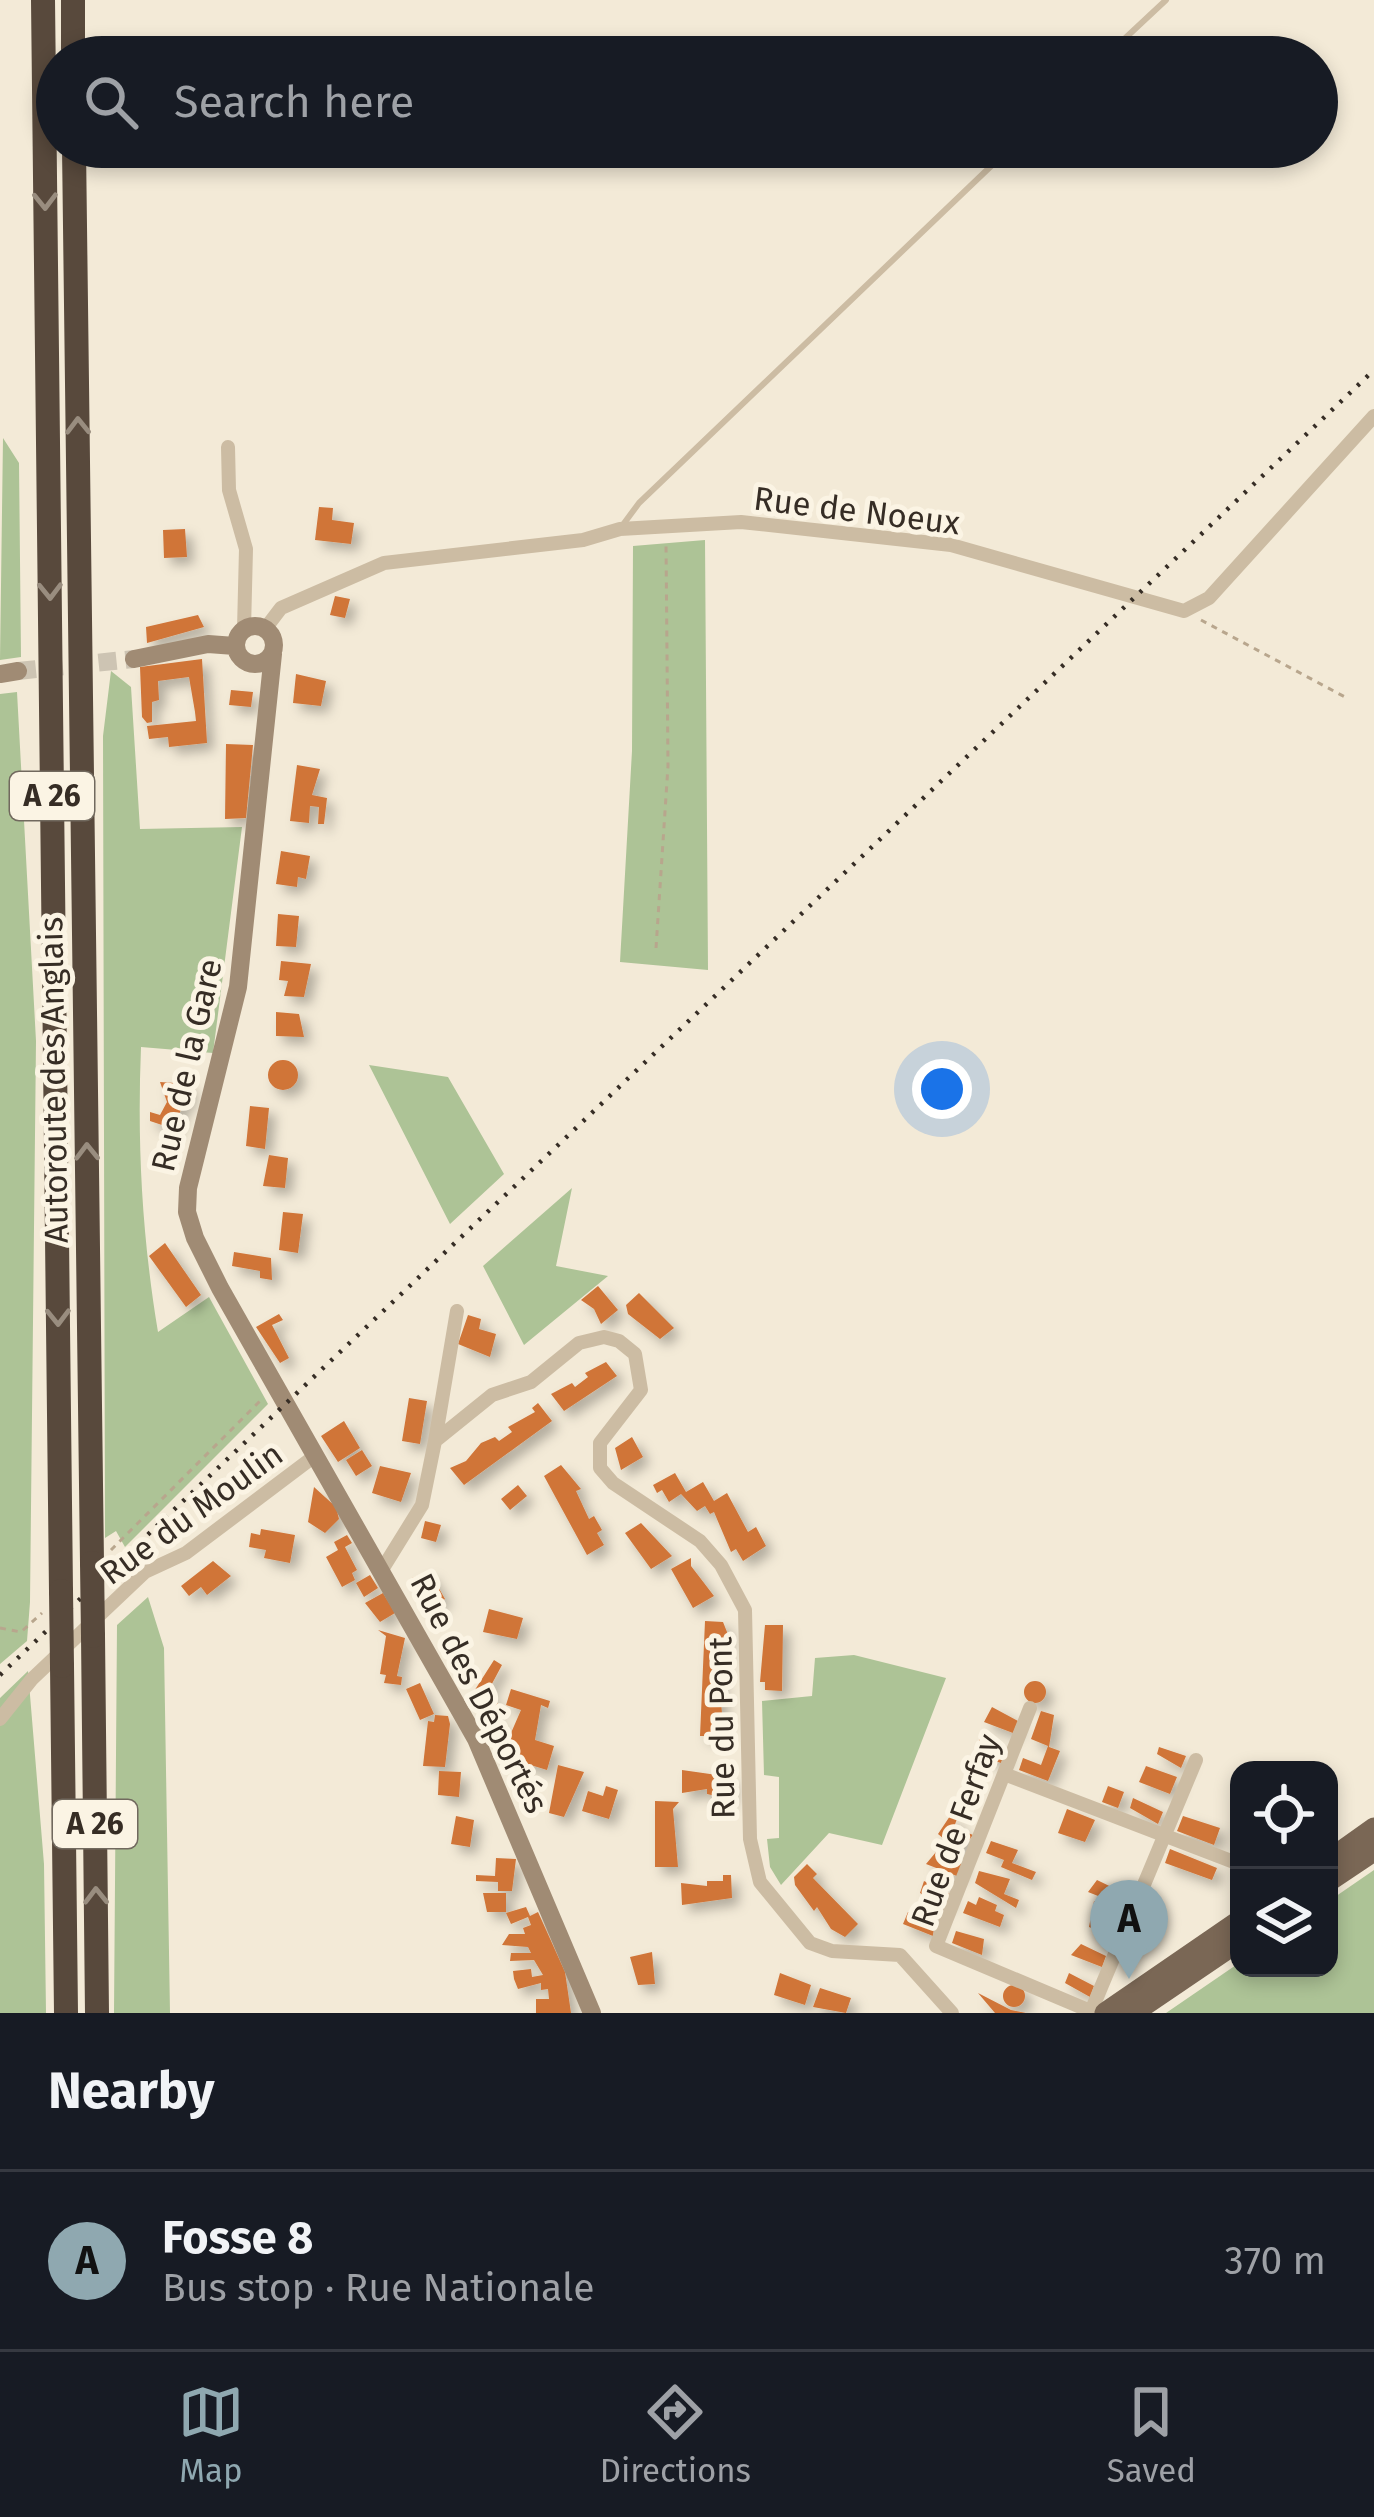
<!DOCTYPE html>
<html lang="en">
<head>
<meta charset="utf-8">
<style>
  :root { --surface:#171b24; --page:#242831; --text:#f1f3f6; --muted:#9ea1a6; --line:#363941; --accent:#8fa8b0 }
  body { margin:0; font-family:"Fira Sans",sans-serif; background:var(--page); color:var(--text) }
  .controls { position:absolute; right:36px; bottom:36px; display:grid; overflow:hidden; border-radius:24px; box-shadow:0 6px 18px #0003 }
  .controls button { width:108px; height:108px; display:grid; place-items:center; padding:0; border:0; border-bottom:3px solid var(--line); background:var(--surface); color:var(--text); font:60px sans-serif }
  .you { position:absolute; left:942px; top:1089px; width:42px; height:42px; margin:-30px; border:9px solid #fff; border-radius:50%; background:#1a73e8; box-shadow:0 0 0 18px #1a73e833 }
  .badge { display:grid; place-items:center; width:78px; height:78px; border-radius:50%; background:var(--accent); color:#111; font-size:39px; font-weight:700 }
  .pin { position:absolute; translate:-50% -99px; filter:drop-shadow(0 3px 6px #0008) }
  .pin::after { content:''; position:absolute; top:63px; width:42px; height:36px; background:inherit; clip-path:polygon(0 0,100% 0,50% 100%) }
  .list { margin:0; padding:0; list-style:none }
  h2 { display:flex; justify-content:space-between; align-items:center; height:156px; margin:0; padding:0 48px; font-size:51px }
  h2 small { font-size:39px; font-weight:400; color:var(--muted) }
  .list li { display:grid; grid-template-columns:78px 1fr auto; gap:36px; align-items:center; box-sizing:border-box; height:180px; padding:0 48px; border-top:3px solid var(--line) }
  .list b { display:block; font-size:45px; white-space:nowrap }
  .list p { margin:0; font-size:39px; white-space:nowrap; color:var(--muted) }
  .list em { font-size:39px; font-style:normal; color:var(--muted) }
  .icon { flex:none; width:66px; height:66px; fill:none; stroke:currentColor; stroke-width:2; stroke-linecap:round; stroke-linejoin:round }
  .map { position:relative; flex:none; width:1374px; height:2013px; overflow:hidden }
  .search { position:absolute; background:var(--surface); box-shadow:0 6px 18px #0003; left:36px; right:36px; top:36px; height:132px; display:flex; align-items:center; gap:30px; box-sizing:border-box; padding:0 42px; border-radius:66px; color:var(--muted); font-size:45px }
  .sheet { height:336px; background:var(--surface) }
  nav { display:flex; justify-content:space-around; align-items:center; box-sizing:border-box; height:168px; border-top:3px solid var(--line); background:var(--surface); font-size:33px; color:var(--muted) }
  nav a { display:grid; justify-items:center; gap:6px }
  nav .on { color:var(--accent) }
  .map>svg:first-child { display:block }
  .green { fill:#adc396 }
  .building { fill:#d07438; filter:url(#shadow) }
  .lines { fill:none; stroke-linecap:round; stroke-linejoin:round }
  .secondary-tunnel { stroke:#cdc4b3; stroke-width:18; stroke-dasharray:18 9; stroke-linecap:butt }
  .path { stroke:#b8a68d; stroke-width:3; stroke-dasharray:6 6; stroke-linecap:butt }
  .lane { stroke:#ccbca3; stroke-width:6 }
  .street { stroke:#ccbca3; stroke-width:14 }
  .secondary { stroke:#a08b74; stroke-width:18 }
  .primary { stroke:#7a6755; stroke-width:21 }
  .highway { stroke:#58493c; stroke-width:24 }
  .rail { stroke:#362d25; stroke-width:4.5; stroke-dasharray:3 9; stroke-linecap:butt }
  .highway-bridge { stroke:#58493c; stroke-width:24 }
  .oneway { stroke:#998d7f }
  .labels { text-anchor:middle; stroke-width:10; stroke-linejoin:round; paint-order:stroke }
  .shield { fill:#fbf4e4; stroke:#71695e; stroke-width:3 }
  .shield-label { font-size:30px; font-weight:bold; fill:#362d25 }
  .street-label { font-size:33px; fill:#362d25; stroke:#fbf4e4 }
</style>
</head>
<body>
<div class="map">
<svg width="1374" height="2013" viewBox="0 0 1374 2013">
  <defs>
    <filter id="shadow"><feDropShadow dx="7" dy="7" stdDeviation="6" flood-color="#0004"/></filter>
  </defs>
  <rect width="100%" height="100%" fill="#f3ead7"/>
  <path class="green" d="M3 438 19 463 21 657 0 660Z
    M705 540 708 970 620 962 632 751 633 546Z
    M111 671 131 687 140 829 242 827 213 1053 141 1047C137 1144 142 1236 158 1332L209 1297 268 1404 125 1547 116 1531 105 1538 103 736Z
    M17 692 36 1041 30 1602 27 1641 0 1664V694Z
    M369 1065 448 1077 504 1174 450 1224Z
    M572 1188 556 1266 608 1276 524 1345 483 1266Z
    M148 1597 164 1648 170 2013H114L117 1625Z
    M854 1655 946 1678 882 1845 829 1833 781 1885 770 1867 767 1839 779 1838V1777L764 1775 762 1701 812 1696 815 1658Z
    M28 1671 44 1864 46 2013H0V1698Z
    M1374 1870V2013H1166L1239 1963V1968H1329V1901Z"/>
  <path class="building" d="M319 507 333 508 332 520 354 523 351 544 315 540Z
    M185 529 187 557 164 558 163 530Z
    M335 596 350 599 345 618 330 615Z
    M198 615 204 627 147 643 146 627Z
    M202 659 207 743 169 747 168 737 149 739 147 726 196 721 195 712 189 677 158 681 159 700 152 702V722L147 723 142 717 140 667Z
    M296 674 326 681 321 706 293 703Z
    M231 690 253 692 251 707 229 705Z
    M226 744 253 745 246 818 225 819Z
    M297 765 320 769 312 795 327 798 324 824H318L319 807 310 806 309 823 290 821Z
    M281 851 310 856 306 879 298 877 297 887 276 884Z
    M278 914 299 916 296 947 276 946Z
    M281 961 311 964 304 997 284 996 288 981 279 980Z
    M276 1012 299 1014 304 1037 276 1036Z
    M268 1075a15 15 0 1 1 30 0a15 15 0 1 1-30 0Z
    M160 1082 190 1084 188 1103H183L174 1129 150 1121V1112L160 1115 167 1102Z
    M250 1106 269 1108 265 1149 246 1146Z
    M269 1155 288 1158 285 1188 263 1186Z
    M283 1212 303 1214 298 1253 279 1250Z
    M165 1243 201 1295 186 1307 149 1256Z
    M234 1252 271 1258 272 1280 260 1278V1271L232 1266Z
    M598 1286 618 1310 601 1324 594 1309 581 1300Z
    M639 1293 674 1328 660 1339 628 1314 626 1305Z
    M279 1314 283 1320 272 1325 289 1358 280 1363 256 1327Z
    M468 1315 481 1319 479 1329 496 1334 490 1357 458 1344Z
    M606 1362 617 1376 564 1411 551 1394 572 1383 575 1387 588 1377 585 1373Z
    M409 1398 427 1401 420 1444 402 1441Z
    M538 1403 552 1421 464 1485 450 1468 466 1461 481 1443 495 1437 499 1441 512 1432 508 1427 535 1412 532 1408Z
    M344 1421 360 1448 338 1462 321 1436Z
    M632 1437 643 1457 621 1470 615 1448Z
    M362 1450 372 1466 356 1476 346 1460Z
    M561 1465 581 1489 576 1491 589 1519 594 1516 602 1530 597 1533 604 1545 587 1555 544 1476Z
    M380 1466 411 1473 401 1502 372 1493Z
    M675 1473 686 1492 703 1482 714 1501 727 1493 748 1532 756 1527 766 1546 743 1561 736 1549 731 1552 714 1512 710 1514 705 1506 697 1511 681 1494 669 1502 662 1490 657 1493 653 1485Z
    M518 1485 527 1496 510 1510 501 1499Z
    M314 1487 336 1507 339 1519 325 1533 308 1522Z
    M425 1521 441 1525 436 1542 421 1538Z
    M641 1523 672 1556 651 1569 625 1533Z
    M261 1529 295 1535 290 1563 264 1558 266 1550 249 1547 251 1533 260 1535Z
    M347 1535 352 1543 345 1547 357 1570 352 1573 355 1580 342 1587 326 1557 338 1550 334 1542Z
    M691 1558V1566L714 1596 693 1608 671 1569Z
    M213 1561 231 1576 207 1595 201 1587 189 1596 181 1586Z
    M429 1571 445 1599 429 1608 412 1578Z
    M370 1575 378 1588 364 1597 356 1583Z
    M383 1593 395 1613 380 1622 365 1603Z
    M489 1609 523 1618 517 1639 483 1632Z
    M705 1621 723 1622 727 1632 723 1662H718L723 1727H717V1736H700Z
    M765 1625H783L782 1691 765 1690V1682H760Z
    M378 1630 405 1638 397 1676 402 1677 401 1685 384 1683 386 1675 380 1674 386 1636Z
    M494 1660 502 1665 487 1693 499 1705 491 1714 471 1696Z
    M1024 1692a11 11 0 1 1 22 0a11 11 0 1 1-22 0Z
    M420 1683 434 1714 420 1720 406 1689Z
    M511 1689 550 1701 548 1708 541 1705 535 1740 554 1746 547 1770 498 1755 497 1733 490 1731 495 1717 501 1721 499 1729 511 1733 521 1710 506 1705Z
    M992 1707 1018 1721 1013 1733 984 1722Z
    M1041 1711 1054 1715 1049 1747 1060 1751 1048 1781 1019 1770 1023 1758 1041 1765 1048 1746 1031 1739Z
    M435 1715 448 1716 450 1724 445 1767 423 1766 428 1721 434 1722Z
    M980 1738 1006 1752 1001 1763 982 1756 977 1747Z
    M1159 1747 1186 1756 1181 1768 1157 1754Z
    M558 1765 584 1772 564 1817 549 1813Z
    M1146 1766 1177 1777 1170 1794 1139 1782Z
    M682 1770 731 1777 730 1799 707 1794V1789L682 1793Z
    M439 1771 461 1772 459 1797 438 1795Z
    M606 1786 618 1790 609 1819 582 1811 588 1791 603 1796Z
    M1108 1786 1124 1792 1118 1808 1102 1802Z
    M1133 1798 1163 1812 1158 1824 1130 1808Z
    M655 1801 679 1802 673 1809 678 1867H655Z
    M1067 1809 1095 1820 1085 1842 1058 1833Z
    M456 1816 474 1820 470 1847 451 1844Z
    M950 1816 957 1819 954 1827 973 1835 960 1852 938 1834Z
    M1183 1816 1220 1828 1214 1845 1177 1831Z
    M991 1841 1018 1850 1012 1863 1036 1872 1032 1880 1001 1867 1004 1860 986 1853Z
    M1170 1849 1217 1868 1212 1880 1165 1863Z
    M936 1852 962 1864 957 1876 926 1864Z
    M496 1858 516 1859 512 1891H498V1882L476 1881V1875L495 1876Z
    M807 1864 817 1874 813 1878 858 1924 845 1937 831 1929 817 1907 814 1911 795 1885 794 1877Z
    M979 1871 1010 1879 1004 1894 1019 1900 1016 1908 975 1883Z
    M723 1875H731L732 1898 682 1905 681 1883 707 1886V1881H723Z
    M1097 1880 1130 1896 1126 1907 1088 1892Z
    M924 1881 950 1894 945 1905 920 1893Z
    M483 1893H506V1912H487Z
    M979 1897 997 1905 995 1911 1004 1915 1000 1927 963 1913 968 1901 976 1905Z
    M1094 1901 1115 1910 1114 1937 1089 1927Z
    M526 1907 530 1916 538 1912 565 1972 571 2013H536V1999H549L548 1989 541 1990V1983L518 1989 514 1979 513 1971 531 1969 532 1977 543 1975 534 1960 510 1961 511 1953H531L528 1947 502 1945 509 1934H525L523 1928 531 1925 528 1917 511 1924 506 1913Z
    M923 1907 935 1912 933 1936 903 1924 908 1912 920 1916Z
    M956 1931 984 1939 982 1955 952 1943Z
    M1081 1944 1106 1956 1102 1967 1071 1955Z
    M652 1952 655 1984 638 1985 630 1957Z
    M780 1973 811 1985 805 2005 774 1995Z
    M1069 1973 1094 1986 1090 1997 1065 1983Z
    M1003 1996a11 11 0 1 1 22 0a11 11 0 1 1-22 0Z
    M820 1988 851 1998 846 2013 813 2007Z
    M978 1993 1011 2010 1026 2013H995Z"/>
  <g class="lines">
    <path class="secondary-tunnel" d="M18 671 134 659"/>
    <path class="path" d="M1201 620 1345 697
      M656 948 668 766 666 542
      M111 1550 261 1400
      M0 1628 21 1632 42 1613"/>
    <path class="lane" d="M1105 57 1166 0
      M622 526 639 503 1011 147"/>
    <path class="street" d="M228 447 229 490 246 549 244 629
      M265 629 281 608 384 563 583 540 620 529 741 522 951 545 1184 611 1209 598 1374 416
      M435 1441 457 1311
      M383 1568 422 1505 435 1441 492 1395 531 1382 579 1343 604 1337 619 1341 635 1354 641 1390 600 1443V1468L613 1483 700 1541 721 1565 745 1610 750 1839 760 1882 810 1943 832 1951 900 1955 952 2013
      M1030 1708 936 1946 1095 2013
      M0 1719 32 1679 145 1572 186 1553 316 1455
      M1004 1774 1239 1864
      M1092 2009 1196 1760"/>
    <path class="secondary" d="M236 645a19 19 0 1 1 38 0a19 19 0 1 1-38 0Z
      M273 654 238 987 188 1188 187 1212 195 1238 220 1288 476 1739 592 2013
      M134 659 208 644 235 646
      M0 674 18 671"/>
    <path class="primary" d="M1329 1860 1374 1828
      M1329 1881 1374 1851
      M1105 2013 1239 1921
      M1133 2013 1239 1941"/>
    <path class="highway" d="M43 0 61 1591
      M73 0V57
      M74 147 92 1563
      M93 1636 97 2013
      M62 1666 66 2013"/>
    <path class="rail" d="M0 1675 1374 370"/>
    <path class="highway-bridge" d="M92 1563 93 1636
      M61 1591 62 1666"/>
  </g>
  <defs><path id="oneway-chevron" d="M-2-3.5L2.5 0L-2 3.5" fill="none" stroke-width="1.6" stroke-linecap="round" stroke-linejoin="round" transform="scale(3)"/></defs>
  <g class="oneway">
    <use href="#oneway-chevron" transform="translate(45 201) rotate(89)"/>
    <use href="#oneway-chevron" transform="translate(78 426) rotate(-91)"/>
    <use href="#oneway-chevron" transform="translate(50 591) rotate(89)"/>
    <use href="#oneway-chevron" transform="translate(87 1152) rotate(-91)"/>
    <use href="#oneway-chevron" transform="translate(58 1317) rotate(89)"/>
    <use href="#oneway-chevron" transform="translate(96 1896) rotate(-91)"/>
  </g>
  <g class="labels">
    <g class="shield">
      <rect x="10" y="772" width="84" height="48" rx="9"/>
      <rect x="53" y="1800" width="84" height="48" rx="9"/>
    </g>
    <g class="shield-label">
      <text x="52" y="806">A 26</text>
      <text x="95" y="1834">A 26</text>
    </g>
    <g class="street-label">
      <text transform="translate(857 510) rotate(7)" y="12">Rue de Noeux</text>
      <text transform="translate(186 1065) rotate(-77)" y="12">Rue de la Gare</text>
      <text transform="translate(53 1080) rotate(-91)" y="12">Autoroute des Anglais</text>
      <text transform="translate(191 1513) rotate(-36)" y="12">Rue du Moulin</text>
      <text transform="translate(480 1693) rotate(63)" y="12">Rue des Déportés</text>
      <text transform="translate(721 1728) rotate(-91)" y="12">Rue du Pont</text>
      <text transform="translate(955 1830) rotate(-70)" y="12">Rue de Ferfay</text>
    </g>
  </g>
</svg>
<div class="controls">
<button><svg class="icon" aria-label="locate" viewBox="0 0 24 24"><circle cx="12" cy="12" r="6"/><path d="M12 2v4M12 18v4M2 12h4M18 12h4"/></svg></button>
<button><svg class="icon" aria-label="layers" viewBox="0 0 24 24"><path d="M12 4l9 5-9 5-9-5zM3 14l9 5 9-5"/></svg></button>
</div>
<div class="you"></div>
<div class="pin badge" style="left:1129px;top:1979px">A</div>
<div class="search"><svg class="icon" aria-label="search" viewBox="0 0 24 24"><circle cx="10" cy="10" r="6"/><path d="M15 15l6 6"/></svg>Search here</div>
</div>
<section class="sheet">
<h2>Nearby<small></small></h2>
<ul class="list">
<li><span class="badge">A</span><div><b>Fosse 8</b><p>Bus stop · Rue Nationale</p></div><em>370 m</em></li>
</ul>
</section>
<nav>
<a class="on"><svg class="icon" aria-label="map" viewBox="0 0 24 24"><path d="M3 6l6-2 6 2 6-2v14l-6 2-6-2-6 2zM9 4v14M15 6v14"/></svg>Map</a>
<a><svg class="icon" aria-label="directions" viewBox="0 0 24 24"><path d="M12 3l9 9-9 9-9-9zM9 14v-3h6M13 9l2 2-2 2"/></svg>Directions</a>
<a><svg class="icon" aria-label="saved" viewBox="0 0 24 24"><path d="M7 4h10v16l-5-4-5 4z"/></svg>Saved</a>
</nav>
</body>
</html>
